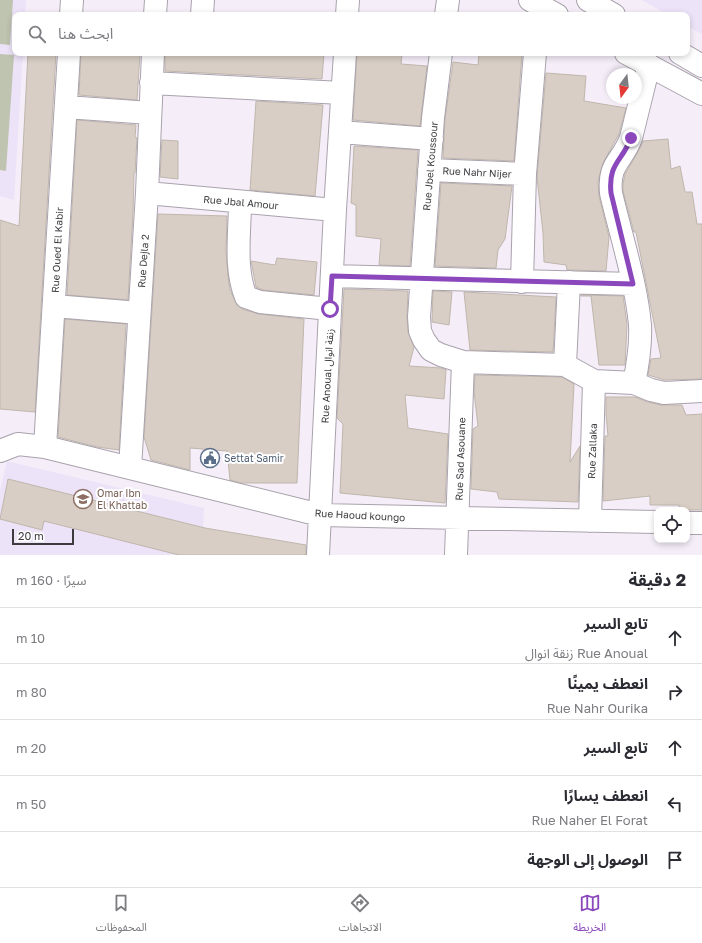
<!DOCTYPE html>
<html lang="ar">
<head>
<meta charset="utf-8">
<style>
  :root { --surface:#fff; --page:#f2f2f3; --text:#2b2b33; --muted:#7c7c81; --line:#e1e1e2; --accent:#8b48bc }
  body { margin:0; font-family:"Golos Text","Noto Sans Arabic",sans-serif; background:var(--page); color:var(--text); direction:rtl }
  .controls { position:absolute; right:12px; bottom:12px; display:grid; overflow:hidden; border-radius:8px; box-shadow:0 2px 6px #0003 }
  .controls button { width:36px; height:36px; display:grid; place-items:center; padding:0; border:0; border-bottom:1px solid var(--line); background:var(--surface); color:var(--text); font:20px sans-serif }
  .compass { position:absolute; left:606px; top:68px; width:36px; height:36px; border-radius:50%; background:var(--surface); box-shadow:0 2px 6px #0003; rotate:195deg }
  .scale { position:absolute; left:12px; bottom:10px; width:62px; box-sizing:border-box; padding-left:4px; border:2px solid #3e3b3f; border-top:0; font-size:11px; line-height:14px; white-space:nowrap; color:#3e3b3f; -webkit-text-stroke:3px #fff; paint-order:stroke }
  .stop { position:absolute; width:12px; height:12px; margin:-9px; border:3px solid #8b48bc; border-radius:50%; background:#fff }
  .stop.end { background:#8b48bc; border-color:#fff; box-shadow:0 1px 4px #0008 }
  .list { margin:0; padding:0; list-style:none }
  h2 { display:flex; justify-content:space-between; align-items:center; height:52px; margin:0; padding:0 16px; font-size:17px }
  h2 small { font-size:13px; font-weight:400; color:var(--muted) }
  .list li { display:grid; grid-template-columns:26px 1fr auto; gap:12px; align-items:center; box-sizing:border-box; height:56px; padding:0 16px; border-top:1px solid var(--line) }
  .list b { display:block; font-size:15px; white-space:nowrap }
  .list p { margin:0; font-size:13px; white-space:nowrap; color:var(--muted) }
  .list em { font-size:13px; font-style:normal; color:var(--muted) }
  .icon { flex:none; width:22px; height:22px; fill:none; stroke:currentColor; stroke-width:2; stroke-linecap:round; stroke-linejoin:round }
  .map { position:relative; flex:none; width:702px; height:555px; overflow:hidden; direction:ltr }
  .search { position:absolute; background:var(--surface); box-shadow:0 2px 6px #0003; left:12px; right:12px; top:12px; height:44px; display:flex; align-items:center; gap:10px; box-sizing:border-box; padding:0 14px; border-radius:8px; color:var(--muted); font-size:15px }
  .sheet { height:332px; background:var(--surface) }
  nav { display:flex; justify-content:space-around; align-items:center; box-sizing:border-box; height:56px; border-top:1px solid var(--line); background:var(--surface); font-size:11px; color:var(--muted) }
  nav a { display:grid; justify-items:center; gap:2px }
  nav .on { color:var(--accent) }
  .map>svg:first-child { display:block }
  .education { fill:#ece3f8 }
  .green { fill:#bec4b0 }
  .building { fill:#d8cec5; stroke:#bfb6ac }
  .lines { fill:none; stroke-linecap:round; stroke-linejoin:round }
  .minor-casing { stroke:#a9a2ac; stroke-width:24 }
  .minor { stroke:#fff; stroke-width:22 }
  .route { stroke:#8b48bc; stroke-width:5 }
  .labels { text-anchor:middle; stroke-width:4; stroke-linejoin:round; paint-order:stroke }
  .street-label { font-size:10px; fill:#3e3b3f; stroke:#fff }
  .service-label { font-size:10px; fill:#4e5e75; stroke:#fff; text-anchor:start }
  .education-label { font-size:10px; fill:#785e54; stroke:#fff; text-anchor:start }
</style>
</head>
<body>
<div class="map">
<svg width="702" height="555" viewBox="0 0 702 555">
  <rect width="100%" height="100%" fill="#f5eef9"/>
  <path class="education" d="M0 0H26L25 15H15V53H23L14 200 0 196Z
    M642 0H702V34L687 26V15H668Z
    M7 461 204 508 202 555H0V490Z"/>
  <path class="green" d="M0 0H13L10 45 0 44Z
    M0 54 14 55 6 171 0 170Z"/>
  <path class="building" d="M28 53H56L35 412 0 409V220L19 226Z
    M81 53H140L137 100 79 95Z
    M165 53H324L322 79 165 71Z
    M357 53H402L401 64 427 66 420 126 353 120Z
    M479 53H522L514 161 443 158 445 119 453 62 478 65Z
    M546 73 586 76 584 101 626 108 619 134 603 163 598 181 599 196 609 237 606 271 567 270 566 265 544 262 543 233 537 177Z
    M256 101 323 105 315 196 250 190Z
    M77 120 136 125 135 137 137 138 135 173H134L133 213 128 300 67 295Z
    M668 139 671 169 680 166 685 192H692L697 224H702V379L665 380 648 375 651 359 661 358 636 232H634L623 191V184L625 174 638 152 643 141Z
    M162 140 178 141V179L160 177Z
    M354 146 418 150 410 266 379 265 381 239 356 236V205L351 203Z
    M441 183 512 186 505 239 498 250 496 268 435 266Z
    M158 214 227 216 226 251 228 276 230 290 237 305 242 309 259 314 304 319 297 483H241L230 480 227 451 190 448V470L151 460 144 437Z
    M277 258 317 262 314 295 263 290 256 287 251 261 275 265Z
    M344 289 408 291 407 316 408 332 414 347 409 366 441 368 446 370 444 399 405 395 408 428 448 434 445 503 340 493 343 424 337 418Z
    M433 291 452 292 449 325 432 322Z
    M464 292 556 297 553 352 470 350Z
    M581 295 623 296 627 324 625 365H599L591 296H581Z
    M65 319 126 324 119 450 97 447 58 437Z
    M475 375 562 377 574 384 570 462 580 446 578 502 499 499 497 492 471 489 473 429 478 426 474 392Z
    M606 397H635L648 402 661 405H682L686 415 702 414V510H679V505H650V496L603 501 605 436H608L606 414Z
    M8 479 205 528 306 545V555H179L44 521 42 530 0 519Z"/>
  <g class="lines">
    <g class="minor-casing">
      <path id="minor" d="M530 0 557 15
        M588 0 614 15
        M71 15 72 0
        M155 15 156 0
        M202 15 203 0
        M347 15 348 0
        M446 15 448 0
        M441 53 433 118 419 317 420 331 424 340 431 350 441 355 463 362 565 365 594 381 634 383 651 390 664 393 702 391
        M626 53 702 94
        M680 53 702 66
        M151 83 342 93
        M66 107 150 113
        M340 132 432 139
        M429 170 525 174
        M147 193 335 210
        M240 202C240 233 234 268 246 297L260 302 330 309
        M332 276 633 284
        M522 282 525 174 535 53
        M54 306 139 313
        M565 365 569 282
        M634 383C638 364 641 345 640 325 636 282 621 236 611 193 608 163 622 162 631 138L649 65
        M45 447 69 53
        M0 451 18 444 45 447 320 515 657 522
        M130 468 147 193 153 53
        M590 521 594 381
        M687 523H702
        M318 555 335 210 345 53
        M456 555 463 362"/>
    </g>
    <use href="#minor" class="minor"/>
  </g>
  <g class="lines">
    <path class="route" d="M330 309 332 276 633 284 611 193C608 163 622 162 631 138"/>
  </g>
  <defs>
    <g id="civic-ring" transform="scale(1)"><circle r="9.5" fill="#fff" stroke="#5c6f8a" stroke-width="1.5"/><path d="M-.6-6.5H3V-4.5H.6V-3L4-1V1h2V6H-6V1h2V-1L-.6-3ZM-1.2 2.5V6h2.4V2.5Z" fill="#5c6f8a"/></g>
    <g id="school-ring" transform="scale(1)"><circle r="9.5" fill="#fff" stroke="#8d6e63" stroke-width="1.5"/><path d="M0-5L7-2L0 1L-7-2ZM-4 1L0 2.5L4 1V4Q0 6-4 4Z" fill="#8d6e63"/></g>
  </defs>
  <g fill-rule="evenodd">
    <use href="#civic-ring" x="210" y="458"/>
    <use href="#school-ring" x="83" y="499"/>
  </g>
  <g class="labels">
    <g class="street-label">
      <text transform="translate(430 166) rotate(-85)" y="4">Rue Jbel Koussour</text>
      <text transform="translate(477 172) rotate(3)" y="4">Rue Nahr Nijer</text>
      <text transform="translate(241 202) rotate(5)" y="4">Rue Jbal Amour</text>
      <text transform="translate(57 250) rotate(-87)" y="4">Rue Oued El Kabir</text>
      <text transform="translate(143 261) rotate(-86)" y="4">Rue Dejla 2</text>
      <text transform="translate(327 376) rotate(-87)" y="4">Rue Anoual زنقة انوال</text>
      <text transform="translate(592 451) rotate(-88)" y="4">Rue Zallaka</text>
      <text transform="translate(460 459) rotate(-88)" y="4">Rue Sad Asouane</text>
      <text transform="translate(360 515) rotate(3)" y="4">Rue Haoud koungo</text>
    </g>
    <g class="service-label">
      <text x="224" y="462">Settat Samir</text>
    </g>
    <g class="education-label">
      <text x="97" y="497">Omar Ibn<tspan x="97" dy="12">El Khattab</tspan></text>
    </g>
  </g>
</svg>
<div class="controls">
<button><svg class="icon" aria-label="locate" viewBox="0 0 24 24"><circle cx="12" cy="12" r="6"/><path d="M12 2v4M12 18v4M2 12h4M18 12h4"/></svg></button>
</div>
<svg class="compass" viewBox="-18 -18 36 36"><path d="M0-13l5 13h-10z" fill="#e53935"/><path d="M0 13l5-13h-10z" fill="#7c7c81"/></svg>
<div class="scale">20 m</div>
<div class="stop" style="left:330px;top:309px"></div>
<div class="stop end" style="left:631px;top:138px"></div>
<div class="search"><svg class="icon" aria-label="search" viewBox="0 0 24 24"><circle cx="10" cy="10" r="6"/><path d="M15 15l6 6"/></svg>ابحث هنا</div>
</div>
<section class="sheet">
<h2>2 دقيقة<small>سيرًا · 160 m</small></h2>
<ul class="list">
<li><svg class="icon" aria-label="ahead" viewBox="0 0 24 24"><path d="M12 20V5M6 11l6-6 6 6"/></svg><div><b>تابع السير</b><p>Rue Anoual زنقة انوال</p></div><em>10 m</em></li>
<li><svg class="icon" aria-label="right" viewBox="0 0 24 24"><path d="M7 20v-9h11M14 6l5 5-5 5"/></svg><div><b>انعطف يمينًا</b><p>Rue Nahr Ourika</p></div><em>80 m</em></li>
<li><svg class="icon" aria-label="ahead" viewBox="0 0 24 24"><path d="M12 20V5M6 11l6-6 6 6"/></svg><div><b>تابع السير</b></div><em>20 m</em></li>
<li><svg class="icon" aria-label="left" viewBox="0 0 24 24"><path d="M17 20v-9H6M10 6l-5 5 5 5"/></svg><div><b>انعطف يسارًا</b><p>Rue Naher El Forat</p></div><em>50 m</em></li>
<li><svg class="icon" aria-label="arrive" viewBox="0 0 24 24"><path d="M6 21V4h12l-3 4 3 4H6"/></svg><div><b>الوصول إلى الوجهة</b></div></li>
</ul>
</section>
<nav>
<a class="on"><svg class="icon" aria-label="map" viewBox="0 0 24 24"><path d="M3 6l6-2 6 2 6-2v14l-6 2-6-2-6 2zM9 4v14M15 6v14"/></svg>الخريطة</a>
<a><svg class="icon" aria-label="directions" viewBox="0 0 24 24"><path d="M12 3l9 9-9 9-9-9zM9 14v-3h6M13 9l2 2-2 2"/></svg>الاتجاهات</a>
<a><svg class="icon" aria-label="saved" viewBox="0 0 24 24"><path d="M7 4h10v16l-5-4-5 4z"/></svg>المحفوظات</a>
</nav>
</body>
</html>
